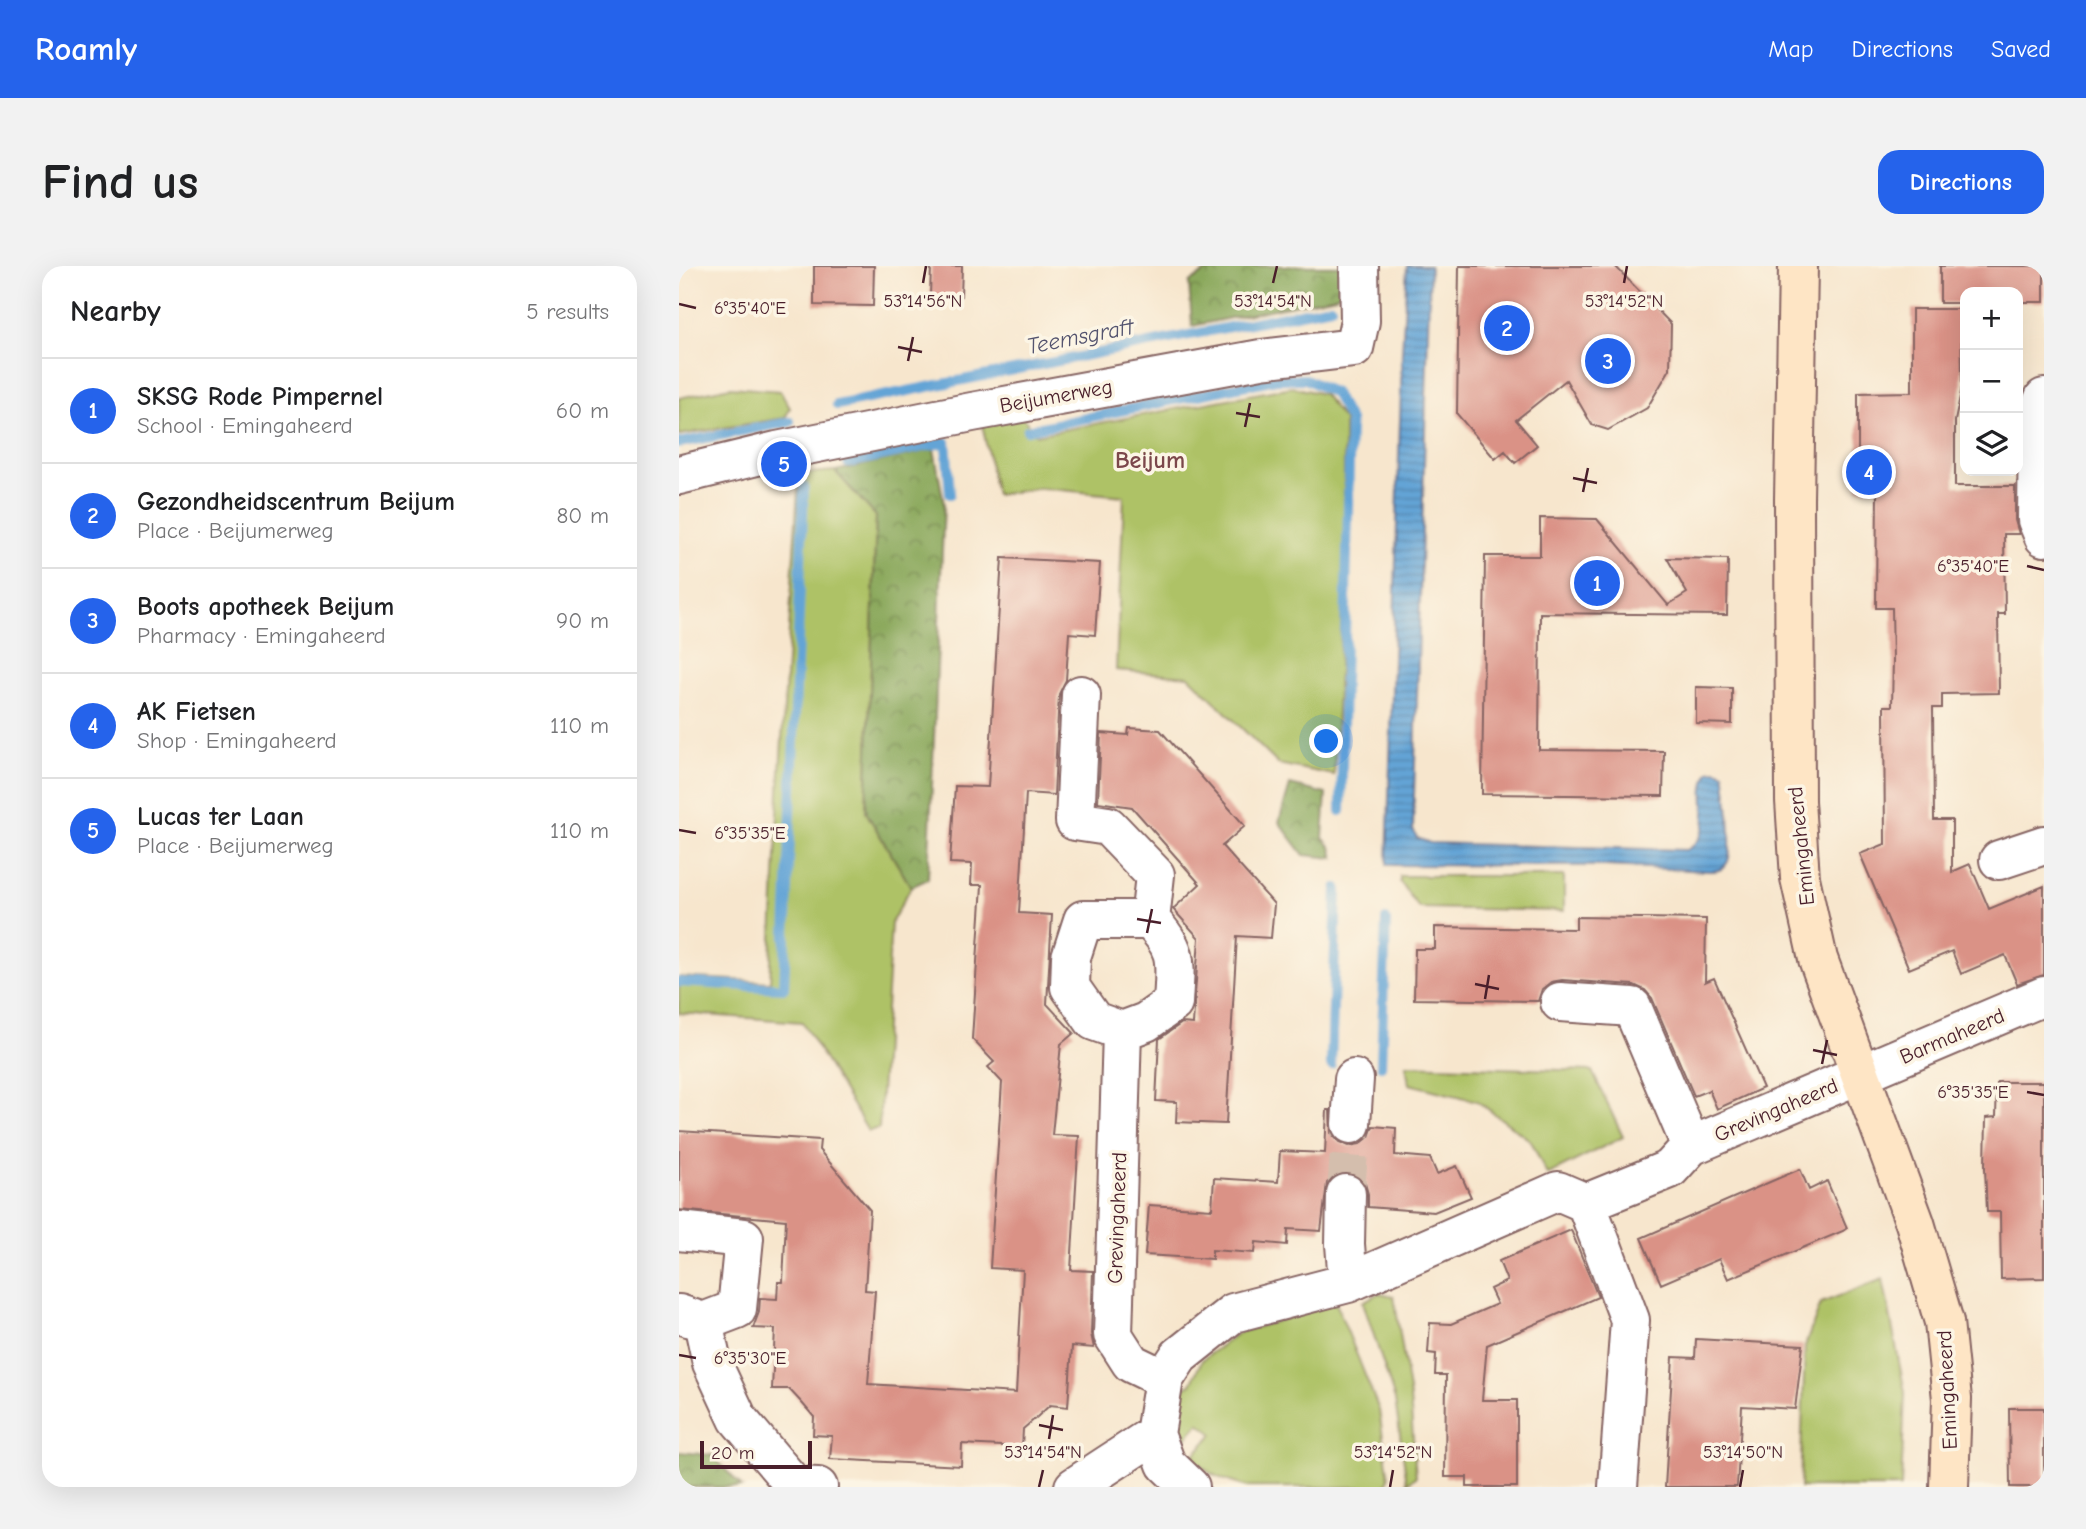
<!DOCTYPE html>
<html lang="en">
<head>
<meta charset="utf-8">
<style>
  :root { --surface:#fff; --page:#f2f2f2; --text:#202124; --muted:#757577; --line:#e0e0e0; --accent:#2563eb }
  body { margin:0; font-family:"Comic Neue",sans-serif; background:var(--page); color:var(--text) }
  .controls { position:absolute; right:21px; top:21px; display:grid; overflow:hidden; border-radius:14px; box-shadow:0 7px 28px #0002 }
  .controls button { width:63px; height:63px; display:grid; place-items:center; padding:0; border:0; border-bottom:2px solid var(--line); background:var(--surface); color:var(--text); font:35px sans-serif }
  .scale { position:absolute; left:21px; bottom:18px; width:112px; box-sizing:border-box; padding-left:7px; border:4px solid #4a1f2b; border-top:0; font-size:19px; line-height:24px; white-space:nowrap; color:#4a1f2b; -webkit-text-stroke:5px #fcf5e5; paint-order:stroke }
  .you { position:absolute; left:648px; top:476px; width:24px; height:24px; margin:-18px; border:5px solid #fff; border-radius:50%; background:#1a73e8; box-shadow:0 0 0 10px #1a73e833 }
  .badge { display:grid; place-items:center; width:46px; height:46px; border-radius:50%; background:var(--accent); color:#fff; font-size:23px; font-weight:700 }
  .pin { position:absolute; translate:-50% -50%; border:4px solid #fff; box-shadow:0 2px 7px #0006 }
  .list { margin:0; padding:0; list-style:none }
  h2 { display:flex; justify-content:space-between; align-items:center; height:91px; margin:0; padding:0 28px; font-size:30px }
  h2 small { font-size:23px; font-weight:400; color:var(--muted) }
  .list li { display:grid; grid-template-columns:46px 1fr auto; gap:21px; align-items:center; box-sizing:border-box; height:105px; padding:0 28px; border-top:2px solid var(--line) }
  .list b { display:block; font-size:26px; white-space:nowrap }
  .list p { margin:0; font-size:23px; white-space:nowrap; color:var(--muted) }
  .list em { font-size:23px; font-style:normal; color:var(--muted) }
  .icon { flex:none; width:38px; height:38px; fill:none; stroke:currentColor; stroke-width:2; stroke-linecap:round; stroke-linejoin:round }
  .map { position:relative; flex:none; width:1365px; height:1221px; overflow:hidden; border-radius:21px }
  header { display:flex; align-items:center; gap:42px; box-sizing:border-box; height:98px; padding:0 35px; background:var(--accent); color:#fff }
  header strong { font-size:33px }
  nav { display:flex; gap:38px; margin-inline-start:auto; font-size:24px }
  .intro { display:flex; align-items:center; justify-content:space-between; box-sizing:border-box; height:168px; padding:0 42px }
  h1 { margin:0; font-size:49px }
  .button { padding:18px 32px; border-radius:21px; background:var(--accent); color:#fff; font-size:24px; font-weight:700 }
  main { display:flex; gap:42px; padding:0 42px }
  aside { flex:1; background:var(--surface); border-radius:21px; box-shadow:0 7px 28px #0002 }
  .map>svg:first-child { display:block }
  .grass { fill:#aec266; stroke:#7c7048; stroke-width:2 }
  .forest { fill:url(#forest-crowns); stroke:#6a6443; stroke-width:2 }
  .water { fill:url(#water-rules); stroke:#566280; stroke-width:2 }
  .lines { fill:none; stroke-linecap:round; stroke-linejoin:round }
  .stream { stroke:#63a4d6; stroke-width:10 }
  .building { fill:#da9286 }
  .street-tunnel { stroke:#d4bead; stroke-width:38; stroke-dasharray:38 19; stroke-linecap:butt }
  .street-casing { stroke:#876564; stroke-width:42 }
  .secondary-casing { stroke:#876564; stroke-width:42 }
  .street { stroke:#fff; stroke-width:38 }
  .secondary { stroke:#fee5c5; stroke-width:38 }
  .ticks { fill:none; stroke:#4a1f2b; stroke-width:2.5 }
  .labels { text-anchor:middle; stroke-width:7; stroke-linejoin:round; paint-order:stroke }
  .street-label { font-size:21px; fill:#4a1f2b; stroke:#fcf5e5 }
  .water-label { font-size:23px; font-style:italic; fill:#54546f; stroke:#fcf5e5 }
  .quarter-label { font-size:24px; font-weight:bold; fill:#7c474b; stroke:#fcf5e5 }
  .ticks-label { font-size:18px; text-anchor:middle; fill:#4a1f2b; stroke:#fcf5e5; stroke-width:7; stroke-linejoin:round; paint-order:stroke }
</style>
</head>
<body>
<header>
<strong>Roamly</strong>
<nav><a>Map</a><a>Directions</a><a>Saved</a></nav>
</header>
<div class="intro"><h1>Find us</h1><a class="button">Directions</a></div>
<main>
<aside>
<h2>Nearby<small>5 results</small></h2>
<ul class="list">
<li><span class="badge">1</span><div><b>SKSG Rode Pimpernel</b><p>School · Emingaheerd</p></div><em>60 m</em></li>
<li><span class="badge">2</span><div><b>Gezondheidscentrum Beijum</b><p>Place · Beijumerweg</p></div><em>80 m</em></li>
<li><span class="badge">3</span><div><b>Boots apotheek Beijum</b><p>Pharmacy · Emingaheerd</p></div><em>90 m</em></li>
<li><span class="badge">4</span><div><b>AK Fietsen</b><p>Shop · Emingaheerd</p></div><em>110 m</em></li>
<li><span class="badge">5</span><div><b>Lucas ter Laan</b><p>Place · Beijumerweg</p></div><em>110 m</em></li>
</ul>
</aside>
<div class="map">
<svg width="1365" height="1221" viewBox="0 0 1365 1221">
  <defs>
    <pattern id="forest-crowns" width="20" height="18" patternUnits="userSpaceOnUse" patternTransform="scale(1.75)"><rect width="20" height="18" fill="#8aa85b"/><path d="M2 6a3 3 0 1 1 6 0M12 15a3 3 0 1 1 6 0" fill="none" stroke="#73884b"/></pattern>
    <pattern id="water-rules" width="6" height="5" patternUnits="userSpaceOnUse" patternTransform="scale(1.75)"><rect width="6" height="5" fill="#63a4d6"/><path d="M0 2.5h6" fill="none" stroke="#5485ae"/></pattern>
  </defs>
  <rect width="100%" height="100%" fill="#fcf5e5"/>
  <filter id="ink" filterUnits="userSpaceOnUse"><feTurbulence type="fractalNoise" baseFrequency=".0143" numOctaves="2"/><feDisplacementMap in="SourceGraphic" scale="14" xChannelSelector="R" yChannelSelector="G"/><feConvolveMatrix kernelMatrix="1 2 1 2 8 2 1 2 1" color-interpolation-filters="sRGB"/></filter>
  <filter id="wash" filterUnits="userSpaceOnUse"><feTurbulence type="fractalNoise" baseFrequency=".00686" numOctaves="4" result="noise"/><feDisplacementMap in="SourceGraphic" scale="28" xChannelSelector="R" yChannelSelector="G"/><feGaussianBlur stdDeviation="1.57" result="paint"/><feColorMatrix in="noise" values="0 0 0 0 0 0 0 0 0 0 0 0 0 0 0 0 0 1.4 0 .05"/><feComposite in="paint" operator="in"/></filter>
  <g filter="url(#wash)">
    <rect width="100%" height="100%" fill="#f7e6cd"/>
    <path class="grass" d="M51 121 101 125 111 142 106 152 0 169V132Z
      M613 121 644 128 665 154V298L655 509 599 498 510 410 437 404 445 230 360 222 317 229 302 152 339 144 357 169Z
      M156 205 197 250 187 546 232 621 212 657 200 862 189 865 123 756 0 747V711L91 716 101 505 120 208Z
      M721 610H885V645L740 642 721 616Z
      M727 799 913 805 944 871 868 909 852 875 798 835 730 818Z
      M1204 1013 1226 1127 1222 1221H1121L1126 1080 1142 1037Z
      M700 1027 715 1030 731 1131 737 1211 728 1217 716 1134 684 1036Z
      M657 1037 700 1144 710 1213 705 1221H569C550 1216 523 1208 514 1190L534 1168 520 1157 504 1175 498 1152V1125L512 1118 523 1094 559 1067Z"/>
    <path class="forest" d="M535 0H663V25L657 30 513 60 510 17Z
      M255 183 265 238 249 613 232 621 187 546 197 250 156 205Z
      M611 519 647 528 644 572 652 581 655 592 625 589 600 556Z
      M0 1186 33 1189 63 1221H0Z"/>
    <path class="water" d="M728 0H751L734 563 738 572 751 577 1008 584C1042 562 1014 535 1030 505L1038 504 1045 507 1046 512C1048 530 1055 580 1049 595 1045 603 1040 605 1031 605L927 600 708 599 723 86Z"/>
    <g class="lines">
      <path class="stream" d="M158 139 652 41
        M348 164 597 113H627L655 127 671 155 662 545
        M0 177 111 156
        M169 197 267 176 271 228
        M0 716 105 722 125 221
        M652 799 658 622
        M702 800 707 654"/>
    </g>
    <g id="blocks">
      <path class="building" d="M135 0H195L194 40 135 39Z
        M252 0H283L282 31 251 30Z
        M780 0H936L992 58 991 103 968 142 929 164 913 159 887 114 837 154 858 179 836 197 826 185 816 193 778 148Z
        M1261 0H1365V36H1339V26H1286V37H1261Z
        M1233 43H1282L1283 121 1276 155V220H1336V254L1340 268H1325L1326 348H1319L1320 427 1263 428V442H1254L1255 554H1273V606L1291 598 1310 643 1365 620V709L1338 718 1326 689 1282 708 1273 685 1230 703 1181 588 1206 578 1205 440H1213L1214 394 1213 342H1197L1198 223H1179V127L1233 126Z
        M861 252 918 253 989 339 1008 327 988 292 1049 293 1048 349 861 347 860 484 985 485 984 530 803 528 806 290H861Z
        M323 292 421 297 416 369 390 367 387 414 380 428 375 529 347 527 340 647 373 649 368 738 395 767 382 778 373 869 400 870 392 1004 414 1005 412 1068 415 1082 393 1080 389 1141 371 1139 358 1151 344 1163 343 1181 283 1178 282 1200 151 1193 153 1170 134 1169 135 1151 123 1137 110 1123H93L96 1063 74 1062 80 1046 81 1032 98 1033 99 1016H104L107 954 0 944V865L141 874 140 884 191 944 186 1024 196 1025 189 1118 337 1127 344 1004 311 1002 323 816 309 801 315 796 293 773 303 619H292L293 598 271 597 276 520 309 521Z
        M1017 421 1053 422V458L1017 457Z
        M450 462 481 464 566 560 543 580 595 638 592 672 558 670 547 858 497 856 498 836 477 835 480 773 503 757 514 758 520 672 494 643 521 618 453 541 419 536 422 467 449 469Z
        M897 651 1027 653 1026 716 1035 712 1084 822 1038 843 1030 824 1015 830 973 732 966 724 955 719 883 714 872 716 863 723 859 735 735 733 736 683H756V661L897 663Z
        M1318 816H1365V1012L1322 1013 1321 946H1308L1306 902 1307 852 1317 851Z
        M648 844H651L652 867 660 876 670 880 681 878 690 871 694 860 717 862 716 889 751 892 758 908 778 900 792 931 755 946 689 941V928L686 917 678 909 667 906 656 909 648 917 642 965 609 963 608 979 577 976 576 987 533 984V993L466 989 470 939 533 943 535 912 599 916 601 885 646 887Z
        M1121 903 1130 924 1148 915 1168 962 1164 965 1049 1013 1040 993 982 1018 962 972Z
        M892 964 919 1031 808 1079 803 1134H838V1221H788V1211H766L767 1109H756L757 1088 749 1087 751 1057 772 1058 818 1038 811 1023 828 1015 820 995Z
        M1017 1073 1124 1079 1116 1143 1063 1140 1058 1221H986L994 1091 1016 1092Z
        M1330 1142H1365V1221H1331Z"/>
    </g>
  </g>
  <g filter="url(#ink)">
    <use href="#blocks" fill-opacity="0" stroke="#876564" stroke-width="2"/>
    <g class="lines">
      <path class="street-tunnel" d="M667 928 672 858"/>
      <g class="street-casing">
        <path id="street" d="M1365 132 1359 147 1358 254 1365 271
          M0 209 98 185 293 146 582 93 675 82 681 55 680 0
          M402 429 396 555 429 560 476 609 471 654C501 685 496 696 494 737L467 756 443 765 434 1069 452 1097 485 1113
          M1320 594 1365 579
          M881 736 953 741 1012 880
          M443 765 415 755 391 721 392 691 404 654H471
          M672 858 675 813
          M667 928 666 978 669 1017
          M907 937 951 1054 939 1221
          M0 965 65 972 58 1043 24 1056 0 1048
          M24 1056 33 1097 59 1153 116 1220 139 1221
          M395 1221 476 1168
          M511 1221 487 1198 476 1168 485 1113 500 1090 554 1047 669 1017 879 925 907 937 991 903 1012 880 1365 730"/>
      </g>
      <g class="secondary-casing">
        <path id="secondary" d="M1119 0 1115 233 1116 535 1121 612 1139 693 1236 957 1265 1056 1273 1133 1270 1221"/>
      </g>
      <use href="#street" class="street"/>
      <use href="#secondary" class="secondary"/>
    </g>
  </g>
  <path class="ticks" d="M244 17 247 0M594 17 598 0M945 17 948 0M0 38 17 42M219 81 243 86M229 95 234 71M557 147 581 151M566 161 571 137M894 212 918 217M904 226 909 202M1348 300 1365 304M0 564 17 567M458 653 482 657M468 667 473 643M796 718 820 723M806 733 810 709M1134 784 1158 789M1143 798 1148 774M1348 826 1365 829M0 1089 17 1092M360 1159 384 1164M370 1173 374 1149M360 1221 364 1204M711 1221 714 1204M1061 1221 1064 1204"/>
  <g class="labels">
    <g class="street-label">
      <text transform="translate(377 130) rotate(-10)" y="7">Beijumerweg</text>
      <text transform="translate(1122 580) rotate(-96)" y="7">Emingaheerd</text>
      <text transform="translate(1273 770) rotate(-23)" y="7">Barmaheerd</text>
      <text transform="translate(1097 844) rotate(-23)" y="7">Grevingaheerd</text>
      <text transform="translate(438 952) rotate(-88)" y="7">Grevingaheerd</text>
      <text transform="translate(1268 1124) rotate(-93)" y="7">Emingaheerd</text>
    </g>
    <g class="water-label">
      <text transform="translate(401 70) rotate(-11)" y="8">Teemsgraft</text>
    </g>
    <g class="quarter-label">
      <text x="471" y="202">Beijum</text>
    </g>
  </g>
  <g class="ticks-label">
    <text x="244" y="41">53°14'56"N</text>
    <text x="594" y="41">53°14'54"N</text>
    <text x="945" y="41">53°14'52"N</text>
    <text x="71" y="48">6°35'40"E</text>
    <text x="1294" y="306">6°35'40"E</text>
    <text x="71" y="573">6°35'35"E</text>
    <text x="1294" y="832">6°35'35"E</text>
    <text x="71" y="1098">6°35'30"E</text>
    <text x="364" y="1192">53°14'54"N</text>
    <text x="714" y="1192">53°14'52"N</text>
    <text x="1064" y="1192">53°14'50"N</text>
  </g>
</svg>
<div class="controls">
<button>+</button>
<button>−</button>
<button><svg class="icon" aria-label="layers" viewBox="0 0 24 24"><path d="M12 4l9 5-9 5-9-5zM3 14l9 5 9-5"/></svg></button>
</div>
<div class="scale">20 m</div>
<div class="you"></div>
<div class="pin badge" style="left:918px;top:317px">1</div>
<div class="pin badge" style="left:828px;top:62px">2</div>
<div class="pin badge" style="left:929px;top:95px">3</div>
<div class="pin badge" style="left:1190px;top:206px">4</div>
<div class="pin badge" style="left:105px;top:198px">5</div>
</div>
</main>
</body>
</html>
